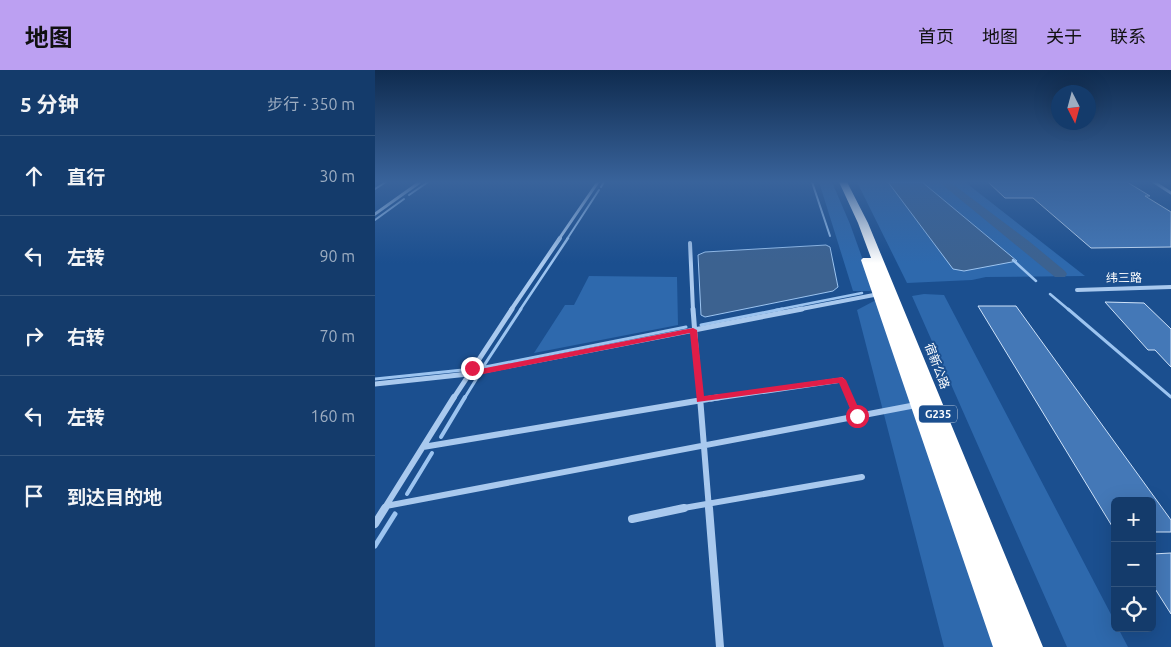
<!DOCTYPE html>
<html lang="zh">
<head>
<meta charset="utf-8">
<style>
  :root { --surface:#143b6b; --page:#1d4271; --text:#f1f3f6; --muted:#9dadc1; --line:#33557e; --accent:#bca0f2 }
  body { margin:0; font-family:Ubuntu,"Noto Sans SC",sans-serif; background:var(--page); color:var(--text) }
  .controls { position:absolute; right:15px; bottom:15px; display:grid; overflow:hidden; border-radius:8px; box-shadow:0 5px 20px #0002 }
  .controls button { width:45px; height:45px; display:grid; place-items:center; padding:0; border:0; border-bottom:1px solid var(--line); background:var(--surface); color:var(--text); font:25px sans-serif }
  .compass { position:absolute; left:676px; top:15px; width:45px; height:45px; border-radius:50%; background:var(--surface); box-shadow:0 5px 20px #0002; rotate:174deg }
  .stop { position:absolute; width:15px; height:15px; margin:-11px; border:4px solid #e11d48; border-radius:50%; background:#fff }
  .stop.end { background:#e11d48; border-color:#fff; box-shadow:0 1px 5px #0008 }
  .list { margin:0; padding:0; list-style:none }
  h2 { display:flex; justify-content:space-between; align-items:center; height:65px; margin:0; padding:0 20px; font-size:21px }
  h2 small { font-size:16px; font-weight:400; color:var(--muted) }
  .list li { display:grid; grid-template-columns:32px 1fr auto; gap:15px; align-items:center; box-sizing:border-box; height:80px; padding:0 20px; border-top:1px solid var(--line) }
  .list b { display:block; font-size:19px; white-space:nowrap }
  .list em { font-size:16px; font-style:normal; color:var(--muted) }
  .icon { flex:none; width:28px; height:28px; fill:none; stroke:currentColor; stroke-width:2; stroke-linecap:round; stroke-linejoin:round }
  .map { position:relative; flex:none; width:796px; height:577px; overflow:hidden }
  header { display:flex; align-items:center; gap:30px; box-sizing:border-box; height:70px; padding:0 25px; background:var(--accent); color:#111 }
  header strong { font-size:24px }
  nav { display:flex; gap:28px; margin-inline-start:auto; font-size:18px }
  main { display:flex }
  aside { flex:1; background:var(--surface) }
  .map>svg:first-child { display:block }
  .green { fill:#2e69ad }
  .water { fill:#3c6290; stroke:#9cc4f0 }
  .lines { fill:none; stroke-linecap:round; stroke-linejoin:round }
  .stream-far4 { stroke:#9cc4f0; stroke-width:2 }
  .stream-far3 { stroke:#9cc4f0; stroke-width:2.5 }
  .stream-far2 { stroke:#9cc4f0; stroke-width:3 }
  .stream-far1 { stroke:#9cc4f0; stroke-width:4 }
  .stream { stroke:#9cc4f0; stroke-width:5 }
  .river { fill:#3c6290; fill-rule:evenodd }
  .building { fill:#4478b7; stroke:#cfe3fa }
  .street-far4 { stroke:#a9c9ee; stroke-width:3 }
  .street-far3 { stroke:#a9c9ee; stroke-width:4 }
  .street-far2 { stroke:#a9c9ee; stroke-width:5 }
  .street-far1 { stroke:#a9c9ee; stroke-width:6 }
  .street { stroke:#a9c9ee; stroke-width:8 }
  .highway { fill:#fff; fill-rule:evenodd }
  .route { fill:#e11d48 }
  .labels { text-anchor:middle; stroke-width:4; stroke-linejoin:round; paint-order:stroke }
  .shield { fill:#1b4f8f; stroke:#bbcadd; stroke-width:1 }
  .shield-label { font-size:11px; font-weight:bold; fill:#fff }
  .street-label { font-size:12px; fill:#fff; stroke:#1b4f8f }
</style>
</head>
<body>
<header>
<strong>地图</strong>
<nav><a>首页</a><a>地图</a><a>关于</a><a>联系</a></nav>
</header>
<main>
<aside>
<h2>5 分钟<small>步行 · 350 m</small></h2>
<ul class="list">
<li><svg class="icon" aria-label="ahead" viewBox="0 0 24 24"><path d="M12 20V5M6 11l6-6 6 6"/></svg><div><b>直行</b></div><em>30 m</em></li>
<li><svg class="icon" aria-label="left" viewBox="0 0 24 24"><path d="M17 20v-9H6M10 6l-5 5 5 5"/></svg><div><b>左转</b></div><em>90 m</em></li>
<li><svg class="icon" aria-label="right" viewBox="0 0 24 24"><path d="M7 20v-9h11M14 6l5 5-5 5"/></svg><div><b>右转</b></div><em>70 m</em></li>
<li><svg class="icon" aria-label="left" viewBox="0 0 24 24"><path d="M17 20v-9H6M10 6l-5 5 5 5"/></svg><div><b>左转</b></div><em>160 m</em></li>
<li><svg class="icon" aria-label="arrive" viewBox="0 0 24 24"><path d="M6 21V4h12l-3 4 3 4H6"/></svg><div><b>到达目的地</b></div></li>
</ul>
</aside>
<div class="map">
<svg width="796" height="577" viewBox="0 0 796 577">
  <rect width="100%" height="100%" fill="#1b4f8f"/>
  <path class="green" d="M444 112H457L475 154 498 218 495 221H478Z
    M482 112H590L710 206 611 207 597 210 532 213Z
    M214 206 302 207 303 255 159 283 190 235H199Z
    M549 224 569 225 740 552V558H743L753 577H692L537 226Z
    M501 230 619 577H569L482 240Z"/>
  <path class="water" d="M513 112H547L642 191 589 201 578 199Z
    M451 175 455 177 463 217 458 221 330 247 326 245 323 185 330 182Z"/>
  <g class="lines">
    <path class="stream-far4" d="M437 112 455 166
      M226 117 229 112
      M0 119 11 112
      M34 125 53 112
      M0 150 29 129
      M192 169 224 120"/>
    <path class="stream-far3" d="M638 190 661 211
      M675 224 694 240
      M145 240 193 168
      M401 240 487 223"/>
    <path class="stream-far2" d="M693 239 796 327
      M326 255 407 239
      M108 297 146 239
      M105 298 311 257
      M0 309 88 300
      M89 329 102 308"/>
    <path class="stream-far1" d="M66 367 90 327
      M32 424 57 383"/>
    <path class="stream" d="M0 476 20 444"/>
    <path class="river" d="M564 112H575L655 172 690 201 692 204 690 207H680Z"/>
  </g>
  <path class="building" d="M613 112H752L775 126H770L796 142V177L716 178 658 128H630Z
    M730 232 769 233 796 259V297L780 280H773Z
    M603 236H641L796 450V462H777V431H740V461Z
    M796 483V544L777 514V484Z"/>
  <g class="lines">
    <path class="street-far4" d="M779 112 796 123
      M0 144 45 112
      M184 169 223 112"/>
    <path class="street-far3" d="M315 173 318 240
      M702 220 796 217
      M136 240 185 168
      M421 240 504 224"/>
    <path class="street-far2" d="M318 239 325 329
      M0 314 93 304 427 239
      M78 329 137 239
      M336 329 467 310 475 329"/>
    <path class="street-far1" d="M325 327 334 439
      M474 327 482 346
      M48 377 345 327
      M11 436 541 335
      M9 439 79 327
      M303 439 487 407"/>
    <path class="street" d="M334 438 345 577
      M257 449 309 438
      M0 454 10 438"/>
    <path class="highway" d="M464 112H472L493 153 668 577H618L486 190 488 188H496L483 153Z"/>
  </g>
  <linearGradient id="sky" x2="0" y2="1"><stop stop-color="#0f2b4f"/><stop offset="0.58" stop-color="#39639b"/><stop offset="1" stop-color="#39639b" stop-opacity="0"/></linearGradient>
  <rect width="796" height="193" fill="url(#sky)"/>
  <path class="route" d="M318 258 322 260 329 326 467 307 471 310 487 346 486 348H479L464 313 322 332 315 263 93 307 89 304 94 296H100V300Z"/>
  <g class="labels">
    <rect class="shield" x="544" y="335.5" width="38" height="17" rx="4"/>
    <g class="shield-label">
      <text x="563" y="348">G235</text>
    </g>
    <g class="street-label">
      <text transform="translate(749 208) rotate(-1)" y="4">纬三路</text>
      <text transform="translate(562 296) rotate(69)" y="4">宿新公路</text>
    </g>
  </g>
</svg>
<div class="controls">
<button>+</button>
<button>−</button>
<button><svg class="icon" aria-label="locate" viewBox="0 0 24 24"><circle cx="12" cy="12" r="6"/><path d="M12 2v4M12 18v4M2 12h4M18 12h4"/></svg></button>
</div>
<svg class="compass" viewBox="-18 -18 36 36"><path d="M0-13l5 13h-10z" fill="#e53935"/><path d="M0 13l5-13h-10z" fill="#9dadc1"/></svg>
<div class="stop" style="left:482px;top:346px"></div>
<div class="stop end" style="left:97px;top:298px"></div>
</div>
</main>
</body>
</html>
